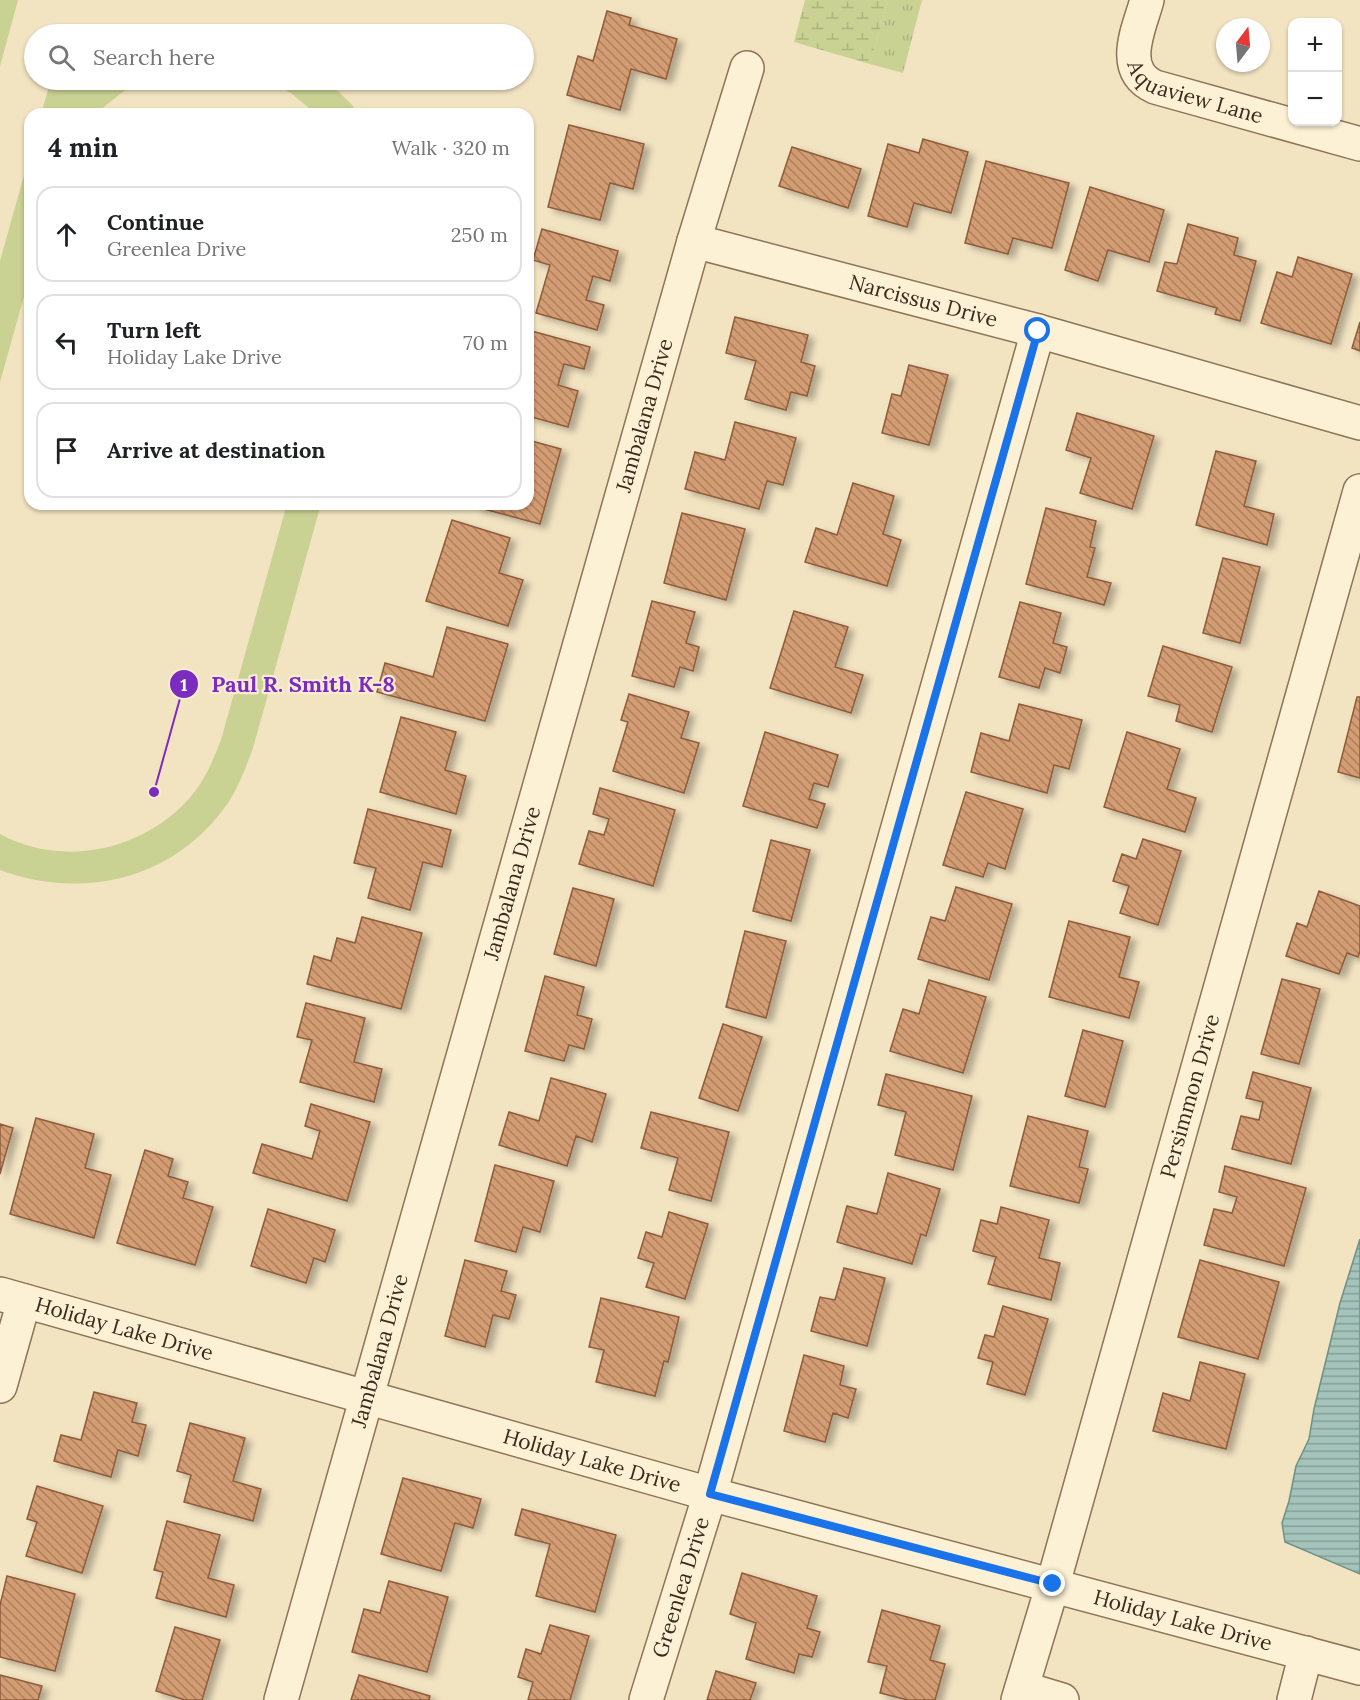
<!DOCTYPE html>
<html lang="en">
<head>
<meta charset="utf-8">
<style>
  :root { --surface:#fff; --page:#f2f2f2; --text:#202124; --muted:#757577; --line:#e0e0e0 }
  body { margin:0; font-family:Lora,serif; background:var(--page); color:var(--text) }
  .controls { position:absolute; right:18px; top:18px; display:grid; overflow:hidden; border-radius:12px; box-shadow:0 2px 4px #0004 }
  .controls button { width:54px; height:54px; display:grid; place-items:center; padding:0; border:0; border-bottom:2px solid var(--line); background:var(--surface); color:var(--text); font:30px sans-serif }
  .compass { position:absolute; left:1216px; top:18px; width:54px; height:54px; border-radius:50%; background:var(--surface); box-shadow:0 2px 4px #0004; rotate:16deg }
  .stop { position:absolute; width:18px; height:18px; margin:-14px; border:4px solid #1a73e8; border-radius:50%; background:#fff }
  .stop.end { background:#1a73e8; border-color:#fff; box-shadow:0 2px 6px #0008 }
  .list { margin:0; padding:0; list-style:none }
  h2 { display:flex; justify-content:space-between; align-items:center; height:78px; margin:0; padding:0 24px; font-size:26px }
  h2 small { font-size:20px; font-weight:400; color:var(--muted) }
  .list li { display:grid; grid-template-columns:39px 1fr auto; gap:18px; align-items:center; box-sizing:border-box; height:96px; margin:0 12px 12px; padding:0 12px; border:2px solid var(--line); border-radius:18px }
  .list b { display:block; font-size:22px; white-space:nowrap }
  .list p { margin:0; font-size:20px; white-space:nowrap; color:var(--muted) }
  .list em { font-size:20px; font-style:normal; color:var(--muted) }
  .icon { flex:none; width:33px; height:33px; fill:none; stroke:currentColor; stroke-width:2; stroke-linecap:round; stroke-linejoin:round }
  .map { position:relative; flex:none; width:1360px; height:1700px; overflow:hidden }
  .search { position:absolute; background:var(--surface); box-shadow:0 2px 4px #0004; left:24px; top:24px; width:510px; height:66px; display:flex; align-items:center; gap:15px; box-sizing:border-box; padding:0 21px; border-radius:33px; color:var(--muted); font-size:22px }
  .panel { position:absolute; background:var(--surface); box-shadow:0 2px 4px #0004; left:24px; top:108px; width:510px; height:402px; border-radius:18px }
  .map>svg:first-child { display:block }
  .grass { fill:url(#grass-tufts) }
  .wetland { fill:url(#wetland-marsh) }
  .park { fill:#c9d193 }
  .water { fill:url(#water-rules); stroke:#6a9289; stroke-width:1.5 }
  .building { fill:url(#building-back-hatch); stroke:#8e5c3a; stroke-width:1.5; filter:url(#shadow) }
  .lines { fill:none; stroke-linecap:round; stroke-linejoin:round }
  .minor-casing { stroke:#8d7457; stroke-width:36 }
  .minor { stroke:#fcf0d5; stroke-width:33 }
  .route { stroke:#1a73e8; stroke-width:8 }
  .labels { text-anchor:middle; stroke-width:4.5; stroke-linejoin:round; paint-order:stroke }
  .street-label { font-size:21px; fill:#3b2b1c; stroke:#f8edd1 }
  .leader { fill:none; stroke:#7b2cbf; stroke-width:2 }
  .callout-dot { fill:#7b2cbf; stroke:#f8edd1; stroke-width:2 }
  .mark-label { font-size:18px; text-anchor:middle; font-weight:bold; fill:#fff }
  .callout-label { font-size:22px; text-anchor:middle; font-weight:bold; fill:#7b2cbf; stroke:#f8edd1; stroke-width:4.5; stroke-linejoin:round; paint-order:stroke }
</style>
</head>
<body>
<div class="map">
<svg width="1360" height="1700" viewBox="0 0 1360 1700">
  <defs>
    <pattern id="grass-tufts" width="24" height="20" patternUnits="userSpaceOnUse" patternTransform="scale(1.5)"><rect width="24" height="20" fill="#c9d193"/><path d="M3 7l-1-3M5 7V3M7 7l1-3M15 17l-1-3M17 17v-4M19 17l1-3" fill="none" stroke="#aeb47e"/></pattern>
    <pattern id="wetland-marsh" width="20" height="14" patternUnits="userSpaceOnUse" patternTransform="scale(1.5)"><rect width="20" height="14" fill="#c9d193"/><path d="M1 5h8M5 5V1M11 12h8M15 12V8" fill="none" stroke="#aeb47e"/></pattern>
    <pattern id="water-rules" width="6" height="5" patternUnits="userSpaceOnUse" patternTransform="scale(1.5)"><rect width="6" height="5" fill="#a4c3ba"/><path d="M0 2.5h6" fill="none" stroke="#879f96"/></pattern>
    <pattern id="building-back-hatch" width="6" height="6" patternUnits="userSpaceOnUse" patternTransform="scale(1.5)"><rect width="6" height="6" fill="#d39c73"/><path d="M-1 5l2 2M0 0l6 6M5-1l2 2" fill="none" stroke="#ac7f5e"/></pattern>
    <filter id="shadow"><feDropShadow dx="6" dy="4" stdDeviation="3" flood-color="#0004"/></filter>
  </defs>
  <rect width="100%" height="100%" fill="#f2e3c1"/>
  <path class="grass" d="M888 0H922L903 73 870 64Z"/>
  <path class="wetland" d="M805 0H888L870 64 794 42Z"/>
  <path class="park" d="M0 0H18L0 66Z
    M51 80H146L129 87 95 114H41Z
    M264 80H327L352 105 358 114H316L291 93Z
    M30 154V275L0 382V261Z
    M287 504H321L253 748C246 767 239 786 228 803 175 879 85 901 0 870V834C60 867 138 852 185 803 203 785 212 763 221 740Z"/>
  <path class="water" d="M1360 1239V1574L1285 1542 1282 1523 1289 1501 1296 1466 1309 1439 1314 1409 1340 1303Z"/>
  <path class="building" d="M607 11 631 18 629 25 677 39 666 79 631 69 620 110 567 95 578 56 593 61Z
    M569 125 644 144 633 189 610 183 600 220 548 207Z
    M923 139 968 152 951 213 914 203 907 227 868 216 888 144 919 153Z
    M792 147 861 169 848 208 779 186Z
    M986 161 1069 183 1052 248 1013 238 1008 254 965 243Z
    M1090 187 1164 210 1149 262 1108 250 1098 281 1065 270Z
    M1188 224 1238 238 1234 255 1256 261 1240 321 1215 314 1217 308 1157 291 1165 262 1177 264Z
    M542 229 618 251 610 281 593 276 586 300 604 305 597 330 536 313 550 265 533 260Z
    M1298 257 1352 274 1331 344 1261 323 1277 272 1292 277Z
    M735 317 808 335 801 362 815 366 807 396 791 392 786 410 745 399 756 361 726 353Z
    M1360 322V351L1352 348Z
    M528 330 590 347 584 369 564 364 558 385 578 391 568 427 528 416Z
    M909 365 948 375 929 445 882 433 892 394 901 396Z
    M1077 413 1154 436 1132 509 1080 493 1091 458 1066 450Z
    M735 422 796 438 783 485 767 481 759 509 685 489 695 452 725 460Z
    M528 440 561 449 540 524 476 507 477 504H528Z
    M1216 451 1256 461 1244 506 1274 514 1267 545 1196 525Z
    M853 483 894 496 883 534 901 540 887 586 805 562 816 528 837 535Z
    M1046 508 1096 521 1090 547 1095 548 1087 577 1111 583 1104 605 1026 584Z
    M682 513 745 529 726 600 664 583Z
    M452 520 510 538 499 573 523 580 508 626 426 601Z
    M1223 558 1260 567 1240 643 1203 633Z
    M652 601 695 612 686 643 699 647 693 671 680 667 674 687 632 676Z
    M1020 602 1061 613 1053 643 1067 647 1060 673 1045 668 1039 688 999 677Z
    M794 611 848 627 835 667 863 675 851 713 770 688Z
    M447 627 508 644 485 721 377 692 385 663 433 677Z
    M1163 646 1232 667 1212 732 1176 721 1180 705 1148 696Z
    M629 694 689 712 681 738 699 743 684 793 613 771 628 722 621 720Z
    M1357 697H1360V778L1338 772Z
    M1019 704 1082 720 1069 769 1054 765 1047 793 971 772 981 733 1009 741Z
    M401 717 456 732 445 770 466 776 456 814 380 792Z
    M765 732 838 755 828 787 814 783 809 799 825 804 817 828 743 806Z
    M1127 732 1180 749 1167 789 1196 798 1185 832 1104 807Z
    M600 788 675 810 653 886 579 864 589 831 604 835 609 819 593 814Z
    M966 792 1023 809 1005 869 988 863 983 877 943 865Z
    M368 809 451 830 442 867 423 862 410 910 368 898 376 868 354 863Z
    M1143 839 1181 851 1158 925 1120 913 1129 886 1113 881 1122 854 1136 859Z
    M771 840 810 850 791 921 753 911Z
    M956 887 1012 904 989 980 918 959 931 917 945 921Z
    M573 888 614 899 596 966 554 954Z
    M1319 891 1360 906V951L1358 957 1347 953 1339 974 1286 956 1297 923 1307 927Z
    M362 917 422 933 401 1009 307 984 314 956 331 961 337 938 355 943Z
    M1069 921 1130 937 1119 977 1139 982 1129 1018 1049 997Z
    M745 931 786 941 766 1018 726 1007Z
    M545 976 584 987 577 1015 592 1019 584 1049 569 1045 564 1061 525 1051Z
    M1282 979 1320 989 1299 1064 1261 1054Z
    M929 980 986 997 963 1073 890 1051 903 1009 919 1014Z
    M306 1003 365 1018 354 1062 382 1069 374 1102 300 1082 312 1040 297 1037Z
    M723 1024 762 1037 738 1111 699 1098Z
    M1083 1030 1123 1041 1105 1107 1065 1096Z
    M1253 1072 1311 1088 1291 1164 1232 1149 1241 1116 1259 1120 1263 1102 1246 1098Z
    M886 1074 972 1096 953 1170 895 1155 906 1112 878 1105Z
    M551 1078 606 1094 592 1142 576 1136 567 1166 499 1145 509 1112 539 1121Z
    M311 1104 370 1122 347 1201 253 1173 262 1144 312 1159 320 1131 305 1126Z
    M651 1112 729 1132 711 1201 669 1190 678 1158 641 1148Z
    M1028 1116 1088 1131 1079 1167 1088 1169 1079 1203 1010 1186Z
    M36 1118 94 1134 85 1168 111 1175 94 1238 10 1214Z
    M0 1124 13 1128 0 1174Z
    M145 1150 173 1159 168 1176 188 1182 183 1198 213 1207 195 1265 117 1243Z
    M495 1165 554 1181 540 1232 523 1227 516 1252 475 1241Z
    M1225 1166 1306 1188 1284 1266 1204 1245 1214 1209 1232 1213 1237 1197 1219 1192Z
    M888 1173 940 1189 926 1236 921 1234 912 1264 837 1242 847 1206 877 1214Z
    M1001 1207 1049 1220 1039 1258 1060 1263 1051 1300 988 1284 996 1257 973 1251 981 1220 997 1224Z
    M268 1209 335 1230 325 1262 314 1258 306 1283 251 1266Z
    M669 1212 708 1224 685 1299 646 1287 654 1263 638 1258 646 1232 662 1237Z
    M465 1260 507 1271 501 1291 516 1295 509 1319 493 1315 485 1347 445 1336Z
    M1200 1260 1279 1282 1258 1359 1178 1337Z
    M844 1268 885 1278 867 1346 811 1331 820 1297 835 1300Z
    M601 1298 679 1317 668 1362 664 1361 655 1396 596 1382 604 1350 589 1347Z
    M1003 1306 1048 1319 1025 1395 987 1384 993 1362 978 1358 985 1335 994 1337Z
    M804 1355 844 1366 840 1385 856 1389 848 1418 833 1413 825 1442 784 1431Z
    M1200 1362 1245 1374 1226 1449 1153 1431 1163 1393 1190 1401Z
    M94 1392 137 1403 132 1422 146 1425 138 1456 118 1450 111 1477 54 1461 61 1435 81 1440Z
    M190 1423 245 1438 233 1481 261 1489 253 1521 184 1502 191 1475 177 1471Z
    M403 1478 481 1499 473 1528 455 1523 441 1571 381 1554Z
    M37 1486 103 1506 82 1573 26 1556 37 1522 27 1519Z
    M522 1509 616 1535 595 1612 536 1596 550 1544 515 1535Z
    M167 1521 220 1535 208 1578 234 1585 226 1617 156 1598 163 1572 154 1570Z
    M742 1573 817 1596 807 1628 820 1632 812 1657 799 1654 794 1673 746 1659 756 1623 730 1614Z
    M7 1576 75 1594 55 1671 0 1657V1605Z
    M389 1581 448 1597 427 1672 352 1652 364 1609 380 1613Z
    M882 1610 940 1626 930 1660 945 1664 935 1700H908L880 1693 887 1666 868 1662Z
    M550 1625 589 1636 570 1700H528L533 1682 518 1677 526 1649 541 1654Z
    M175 1627 220 1640 202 1700H185L156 1691Z
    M716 1671 756 1683 750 1700H707Z
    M0 1675 42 1686 38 1700H0Z
    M359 1675 430 1696 429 1700H351Z"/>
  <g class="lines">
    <g class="minor-casing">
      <g id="minor">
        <path id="s1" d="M1147 0C1139 29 1118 70 1155 87L1360 144"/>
        <path id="s2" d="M694 241 1038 331 1360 423"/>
        <path id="s3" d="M0 1294 710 1494 1360 1668"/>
        <path d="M0 1386 24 1301"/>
        <path d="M1022 1688 1062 1700"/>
        <path id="s4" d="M281 1700 694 241 747 68"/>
        <path id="s5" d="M646 1700 710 1494 1038 331"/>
        <path id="s6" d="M1018 1700 1053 1584 1360 491"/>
        <path d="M1294 1700 1306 1653"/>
      </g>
    </g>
    <use href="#minor" class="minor"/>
  </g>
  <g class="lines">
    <path class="route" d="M1038 331 710 1494 1053 1584"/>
  </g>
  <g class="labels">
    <g class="street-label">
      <text dy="7" stroke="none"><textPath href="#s1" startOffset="136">Aquaview Lane</textPath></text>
      <text dy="7" stroke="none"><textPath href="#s2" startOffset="237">Narcissus Drive</textPath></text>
      <text dy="7" stroke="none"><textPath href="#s4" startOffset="1335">Jambalana Drive</textPath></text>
      <text dy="7" stroke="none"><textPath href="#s4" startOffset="849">Jambalana Drive</textPath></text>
      <text dy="7" stroke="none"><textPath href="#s6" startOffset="628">Persimmon Drive</textPath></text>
      <text dy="7" stroke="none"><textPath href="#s3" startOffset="129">Holiday Lake Drive</textPath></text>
      <text dy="7" stroke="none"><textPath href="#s4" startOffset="363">Jambalana Drive</textPath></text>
      <text dy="7" stroke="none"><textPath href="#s3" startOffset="615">Holiday Lake Drive</textPath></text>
      <text dy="7" stroke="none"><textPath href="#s5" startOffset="118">Greenlea Drive</textPath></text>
      <text dy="7" stroke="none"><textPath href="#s3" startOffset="1227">Holiday Lake Drive</textPath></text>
    </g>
  </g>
  <path class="leader" d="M154 792L184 684"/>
  <g class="callout-dot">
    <circle cx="154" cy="792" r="6"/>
    <circle cx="184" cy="684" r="15"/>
  </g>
  <g class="mark-label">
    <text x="184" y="691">1</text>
  </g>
  <g class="callout-label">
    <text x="303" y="692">Paul R. Smith K-8</text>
  </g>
</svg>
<div class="controls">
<button>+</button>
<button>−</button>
</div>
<svg class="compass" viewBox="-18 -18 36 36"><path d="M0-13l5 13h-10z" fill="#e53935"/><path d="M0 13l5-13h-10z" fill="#757577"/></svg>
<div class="stop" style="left:1038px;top:331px"></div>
<div class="stop end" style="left:1053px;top:1584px"></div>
<div class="search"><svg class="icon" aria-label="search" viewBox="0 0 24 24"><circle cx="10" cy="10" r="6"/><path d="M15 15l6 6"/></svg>Search here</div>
<section class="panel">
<h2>4 min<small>Walk · 320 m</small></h2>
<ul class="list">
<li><svg class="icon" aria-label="ahead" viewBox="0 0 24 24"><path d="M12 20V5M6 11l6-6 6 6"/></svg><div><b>Continue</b><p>Greenlea Drive</p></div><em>250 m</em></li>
<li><svg class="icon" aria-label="left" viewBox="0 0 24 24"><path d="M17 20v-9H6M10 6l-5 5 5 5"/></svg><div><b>Turn left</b><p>Holiday Lake Drive</p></div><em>70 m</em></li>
<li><svg class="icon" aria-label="arrive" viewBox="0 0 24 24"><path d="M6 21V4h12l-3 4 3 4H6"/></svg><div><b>Arrive at destination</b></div></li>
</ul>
</section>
</div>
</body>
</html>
